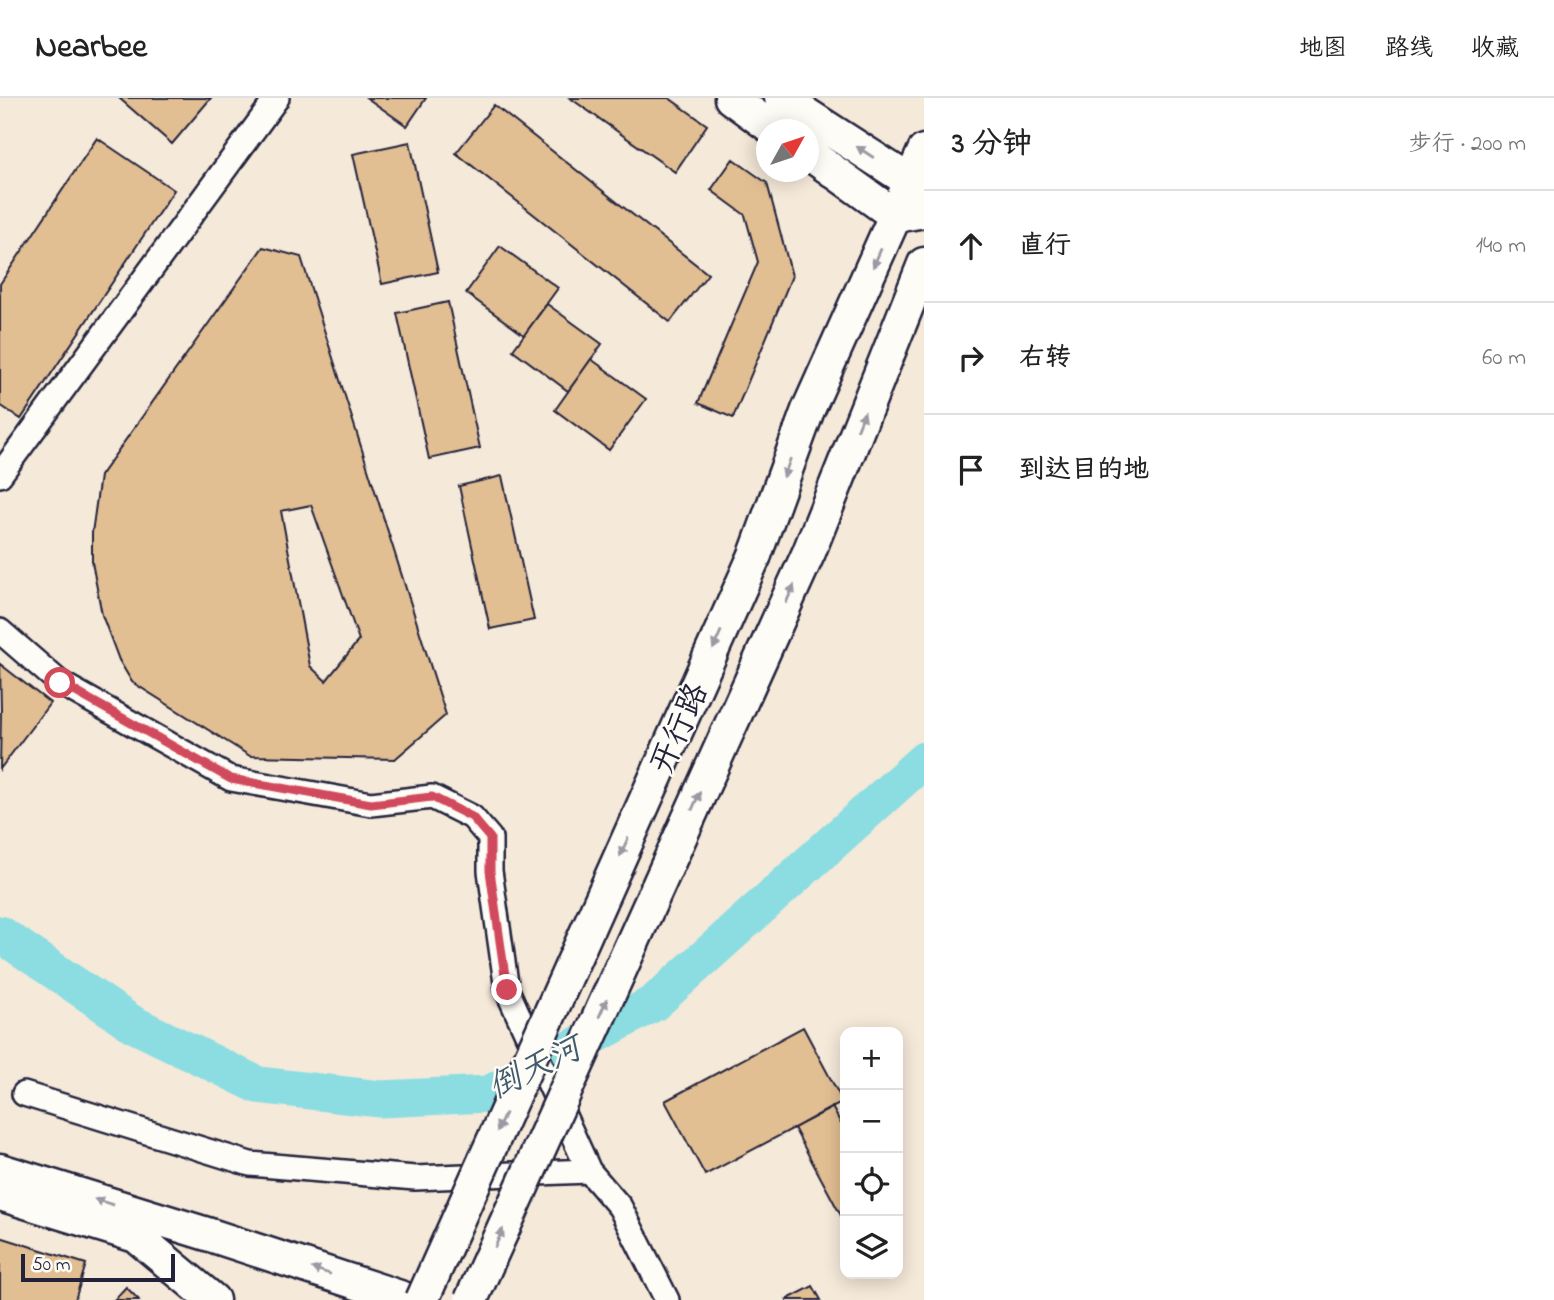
<!DOCTYPE html>
<html lang="zh">
<head>
<meta charset="utf-8">
<style>
  :root { --surface:#fff; --page:#f2f2f2; --text:#222; --muted:#767676; --line:#e0e0e0 }
  body { margin:0; font-family:"Indie Flower","LXGW WenKai TC",sans-serif; background:var(--page); color:var(--text) }
  .controls { position:absolute; right:21px; bottom:21px; display:grid; overflow:hidden; border-radius:14px; box-shadow:0 4px 18px #0003 }
  .controls button { width:63px; height:63px; display:grid; place-items:center; padding:0; border:0; border-bottom:2px solid var(--line); background:var(--surface); color:var(--text); font:35px sans-serif }
  .compass { position:absolute; left:756px; top:21px; width:63px; height:63px; border-radius:50%; background:var(--surface); box-shadow:0 4px 18px #0003; rotate:50deg }
  .scale { position:absolute; left:21px; bottom:18px; width:154px; box-sizing:border-box; padding-left:7px; border:4px solid #22223b; border-top:0; font-size:19px; line-height:24px; white-space:nowrap; color:#22223b; -webkit-text-stroke:5px #fdfcf7; paint-order:stroke }
  .stop { position:absolute; width:21px; height:21px; margin:-16px; border:5px solid #d1495b; border-radius:50%; background:#fff }
  .stop.end { background:#d1495b; border-color:#fff; box-shadow:0 2px 7px #0008 }
  .list { margin:0; padding:0; list-style:none }
  h2 { display:flex; justify-content:space-between; align-items:center; height:91px; margin:0; padding:0 28px; font-size:30px }
  h2 small { font-size:23px; font-weight:400; color:var(--muted) }
  .list li { display:grid; grid-template-columns:46px 1fr auto; gap:21px; align-items:center; box-sizing:border-box; height:112px; padding:0 28px; border-top:2px solid var(--line) }
  .list b { display:block; font-size:26px; white-space:nowrap }
  .list em { font-size:23px; font-style:normal; color:var(--muted) }
  .icon { flex:none; width:38px; height:38px; fill:none; stroke:currentColor; stroke-width:2; stroke-linecap:round; stroke-linejoin:round }
  .map { position:relative; flex:none; width:924px; height:1202px; overflow:hidden }
  header { display:flex; align-items:center; gap:42px; box-sizing:border-box; height:98px; padding:0 35px; background:var(--surface); border-bottom:2px solid var(--line) }
  header strong { font-size:33px }
  nav { display:flex; gap:38px; margin-inline-start:auto; font-size:24px }
  main { display:flex }
  aside { flex:1; background:var(--surface) }
  .map>svg:first-child { display:block }
  .lines { fill:none; stroke-linecap:round; stroke-linejoin:round }
  .river { stroke:#8bdde2; stroke-width:37 }
  .building { fill:#e2be93; stroke:#22223b; stroke-width:2; fill-rule:evenodd }
  .street-casing { stroke:#22223b; stroke-width:28 }
  .secondary-casing { stroke:#22223b; stroke-width:37 }
  .street { stroke:#fdfcf7; stroke-width:23 }
  .secondary { stroke:#fdfcf7; stroke-width:32 }
  .secondary-bridge-casing { stroke:#22223b; stroke-width:37; stroke-linecap:butt }
  .secondary-bridge { stroke:#fdfcf7; stroke-width:32 }
  .oneway { fill:#9a9aa2 }
  .route { stroke:#d1495b; stroke-width:9 }
  .labels { text-anchor:middle; stroke-width:5; stroke-linejoin:round; paint-order:stroke }
  .street-label { font-size:32px; fill:#22223b; stroke:#fdfcf7 }
  .water-label { font-size:33px; font-style:italic; fill:#425a6d; stroke:#fdfcf7 }
</style>
</head>
<body>
<header>
<strong>Nearbee</strong>
<nav><a>地图</a><a>路线</a><a>收藏</a></nav>
</header>
<main>
<div class="map">
<svg width="924" height="1202" viewBox="0 0 924 1202">
  <rect width="100%" height="100%" fill="#f5e9d9"/>
  <filter id="ink" filterUnits="userSpaceOnUse"><feTurbulence type="fractalNoise" baseFrequency=".0143" numOctaves="2"/><feDisplacementMap in="SourceGraphic" scale="14" xChannelSelector="R" yChannelSelector="G"/><feConvolveMatrix kernelMatrix="1 2 1 2 8 2 1 2 1" color-interpolation-filters="sRGB"/></filter>
  <g filter="url(#ink)">
    <g class="lines">
      <path class="river" d="M0 836 133 926 258 987 380 1001 489 996 654 905 924 662"/>
    </g>
    <path class="building" d="M119 0H211L172 46Z
      M367 0H426L407 28Z
      M570 0H669L707 27 675 74Z
      M494 7 708 176 670 224 456 55Z
      M97 40 174 92 21 321 0 307V186Z
      M410 44 438 174 382 186 353 56Z
      M733 61 767 85 792 178 733 320 698 305 758 164 745 117 711 92Z
      M500 148 558 190 524 237 466 195Z
      M263 149 301 159 446 617 395 661 250 658 132 584 119 562 102 517 92 464V435L100 378ZM311 407 359 542 326 583 310 568 281 413Z
      M448 204 480 350 429 361 397 215Z
      M547 206 602 246 568 293 513 252Z
      M591 261 646 301 609 352 555 312Z
      M502 378 534 522 490 531 459 388Z
      M0 566 50 605 0 671 1 612Z
      M803 929 843 1004 705 1077 665 1003Z
      M832 1009 845 1033V1125L794 1030Z
      M0 1139 86 1166 75 1202H0Z
      M813 1188 821 1202H786Z
      M126 1189 139 1202H114Z"/>
    <g class="lines">
      <g class="street-casing">
        <path id="street" d="M0 377 277 0
          M0 533 60 585 231 681 371 706 432 699 472 719 490 740V773L507 892 589 1073
          M24 996 250 1066 415 1080 589 1073 620 1109 667 1202"/>
      </g>
      <g class="secondary-casing">
        <path id="secondary" d="M731 0 775 32
          M781 0 911 84 924 83
          M808 55 896 118 924 113
          M809 454 924 166
          M755 457 808 312 924 53
          M0 1072 207 1136 409 1202
          M0 1096 136 1138 213 1202"/>
      </g>
      <use href="#street" class="street"/>
      <use href="#secondary" class="secondary"/>
      <g class="secondary-bridge-casing">
        <path id="secondary-bridge" d="M422 1202 755 457
          M471 1202 809 454"/>
      </g>
      <use href="#secondary-bridge" class="secondary-bridge"/>
    </g>
    <defs><path id="oneway-solid" d="M-6-.8H1V-3.2L6.5 0L1 3.2V.8H-6Z" transform="scale(1.75)"/></defs>
    <g class="oneway">
      <use href="#oneway-solid" transform="translate(865 54) rotate(-147)"/>
      <use href="#oneway-solid" transform="translate(877 160) rotate(114)"/>
      <use href="#oneway-solid" transform="translate(861 323) rotate(-68)"/>
      <use href="#oneway-solid" transform="translate(787 370) rotate(110)"/>
      <use href="#oneway-solid" transform="translate(790 496) rotate(-66)"/>
      <use href="#oneway-solid" transform="translate(717 542) rotate(114)"/>
      <use href="#oneway-solid" transform="translate(696 703) rotate(-66)"/>
      <use href="#oneway-solid" transform="translate(624 749) rotate(114)"/>
      <use href="#oneway-solid" transform="translate(603 910) rotate(-66)"/>
      <use href="#oneway-solid" transform="translate(501 1024) rotate(114)"/>
      <use href="#oneway-solid" transform="translate(104 1104) rotate(-163)"/>
      <use href="#oneway-solid" transform="translate(499 1140) rotate(-66)"/>
      <use href="#oneway-solid" transform="translate(321 1173) rotate(-162)"/>
    </g>
  </g>
  <g class="lines" filter="url(#ink)">
    <path class="route" d="M60 585 231 681 371 706 432 699 472 719 490 740V773L507 892"/>
  </g>
  <g class="labels">
    <g class="street-label">
      <text transform="translate(678 630) rotate(-66)" y="11">开行路</text>
    </g>
    <g class="water-label">
      <text transform="translate(534 968) rotate(-26)" y="12">倒天河</text>
    </g>
  </g>
</svg>
<div class="controls">
<button>+</button>
<button>−</button>
<button><svg class="icon" aria-label="locate" viewBox="0 0 24 24"><circle cx="12" cy="12" r="6"/><path d="M12 2v4M12 18v4M2 12h4M18 12h4"/></svg></button>
<button><svg class="icon" aria-label="layers" viewBox="0 0 24 24"><path d="M12 4l9 5-9 5-9-5zM3 14l9 5 9-5"/></svg></button>
</div>
<svg class="compass" viewBox="-18 -18 36 36"><path d="M0-13l5 13h-10z" fill="#e53935"/><path d="M0 13l5-13h-10z" fill="#767676"/></svg>
<div class="scale">50 m</div>
<div class="stop" style="left:60px;top:585px"></div>
<div class="stop end" style="left:507px;top:892px"></div>
</div>
<aside>
<h2>3 分钟<small>步行 · 200 m</small></h2>
<ul class="list">
<li><svg class="icon" aria-label="ahead" viewBox="0 0 24 24"><path d="M12 20V5M6 11l6-6 6 6"/></svg><div><b>直行</b></div><em>140 m</em></li>
<li><svg class="icon" aria-label="right" viewBox="0 0 24 24"><path d="M7 20v-9h11M14 6l5 5-5 5"/></svg><div><b>右转</b></div><em>60 m</em></li>
<li><svg class="icon" aria-label="arrive" viewBox="0 0 24 24"><path d="M6 21V4h12l-3 4 3 4H6"/></svg><div><b>到达目的地</b></div></li>
</ul>
</aside>
</main>
</body>
</html>
